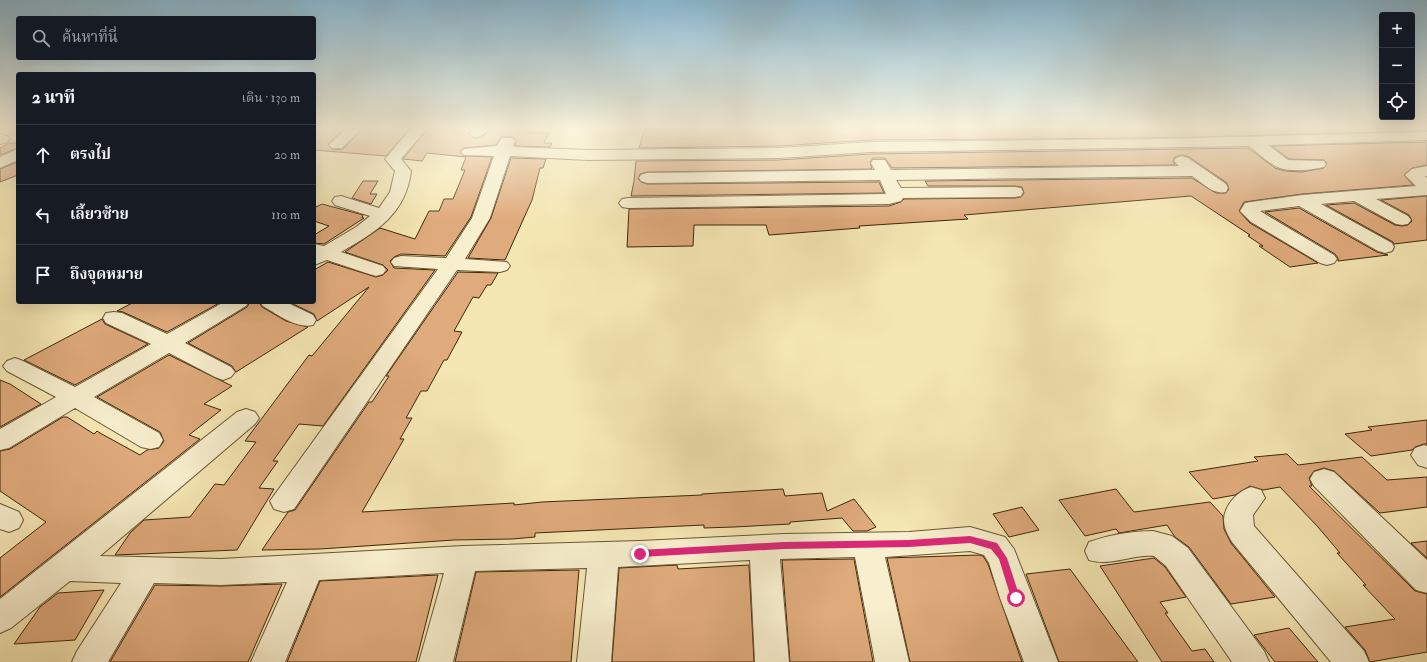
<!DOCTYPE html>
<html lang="th">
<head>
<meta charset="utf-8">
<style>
  :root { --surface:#171b24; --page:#242831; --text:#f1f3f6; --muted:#9ea1a6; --line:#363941 }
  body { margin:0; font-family:"IM FELL Double Pica","Noto Serif Thai",serif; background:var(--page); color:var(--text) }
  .controls { position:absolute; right:12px; top:12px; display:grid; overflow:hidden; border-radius:4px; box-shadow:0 4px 16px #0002 }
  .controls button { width:36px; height:36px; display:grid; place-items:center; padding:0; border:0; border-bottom:1px solid var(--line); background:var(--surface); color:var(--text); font:20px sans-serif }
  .stop { position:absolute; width:12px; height:12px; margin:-9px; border:3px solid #db2777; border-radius:50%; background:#fff }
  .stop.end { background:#db2777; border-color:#fff; box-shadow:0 1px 4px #0008 }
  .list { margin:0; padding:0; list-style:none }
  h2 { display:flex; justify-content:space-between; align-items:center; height:52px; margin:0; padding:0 16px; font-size:17px }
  h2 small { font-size:13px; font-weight:400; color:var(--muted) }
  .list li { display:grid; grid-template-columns:26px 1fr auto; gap:12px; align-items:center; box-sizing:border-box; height:60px; padding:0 16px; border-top:1px solid var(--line) }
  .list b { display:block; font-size:15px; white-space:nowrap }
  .list em { font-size:13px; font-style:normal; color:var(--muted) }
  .icon { flex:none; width:22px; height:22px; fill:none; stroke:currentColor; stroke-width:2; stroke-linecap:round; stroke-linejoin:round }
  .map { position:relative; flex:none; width:1427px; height:662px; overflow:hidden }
  .search { position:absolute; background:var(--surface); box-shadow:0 4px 16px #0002; left:16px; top:16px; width:300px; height:44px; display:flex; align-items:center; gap:10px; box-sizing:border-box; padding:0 14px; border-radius:4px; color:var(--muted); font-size:15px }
  .panel { position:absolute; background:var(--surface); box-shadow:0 4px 16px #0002; left:16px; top:72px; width:300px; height:232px; border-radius:4px }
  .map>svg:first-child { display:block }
  .building { fill:#dfaa7c; stroke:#3d2608 }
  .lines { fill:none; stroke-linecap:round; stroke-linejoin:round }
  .minor-casing { stroke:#6b5633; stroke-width:2 }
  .minor { fill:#f8efce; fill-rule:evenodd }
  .route { fill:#db2777 }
</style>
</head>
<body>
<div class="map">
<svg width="1427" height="662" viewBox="0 0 1427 662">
  <rect width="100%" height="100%" fill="#f5e7b3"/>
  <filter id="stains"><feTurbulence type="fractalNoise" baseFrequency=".005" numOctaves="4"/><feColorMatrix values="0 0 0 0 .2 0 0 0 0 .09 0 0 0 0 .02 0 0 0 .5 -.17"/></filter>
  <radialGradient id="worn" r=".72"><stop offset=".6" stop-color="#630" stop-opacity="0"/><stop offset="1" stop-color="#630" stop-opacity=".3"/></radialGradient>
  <path class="building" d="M314 128H345L328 144 332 150 343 149 363 128H410L386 156 314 150Z
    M428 128H472L469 134 472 137 477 138 485 135 490 128H529L527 133H549L544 143H552L550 147 515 146 516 141 513 137 502 136 496 145 464 148 460 151 464 156 492 157 471 217 445 256 401 254 394 257 390 261 394 268 435 270 323 426 299 424 273 461H278L259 488 274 489 237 550 115 555 130 533 144 520 190 517 215 484 224 485 256 442 245 441 309 355 312 356 369 287 317 321 314 314 289 302H314V270L328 262 376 277 383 275 388 270 383 265 345 252 380 228 415 239 429 211H439L444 199H453L465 170H461L466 157 427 153 422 161 403 159Z
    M645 128H1427V131L1160 138 871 140 779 146 639 148Z
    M1427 142V165L1412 168 1404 175 1413 185 1302 194 1244 202 1239 211 1250 223 1318 263 1290 267 1259 246H1263L1248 236 1250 235 1191 196 964 215 968 219 859 226 860 228 769 235 766 225H694L693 246 627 247 629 209 889 206 901 202 904 199 1015 198 1021 197 1024 193 1022 187 1015 186H928L925 181 1192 178 1216 193H1226L1229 189 1227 183 1189 157 1182 155 1175 157 1173 161 1175 165 892 168 885 158H873L870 162 872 169 647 172 640 174 638 179 641 182 647 184 879 182 884 193 631 196 634 181 636 161 779 160 871 154 1248 148 1275 168 1285 171 1302 172 1324 168 1327 163 1324 160 1289 159 1272 146Z
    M9 143H18V148L0 155V148Z
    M511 158 546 159 543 168H540L532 200 505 260 468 258 491 218Z
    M18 162V175L0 182V169Z
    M363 181H378L370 194H377L371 204 352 198Z
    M1427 196V240L1394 244 1393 242 1326 205 1354 203 1395 225 1402 226 1408 225 1412 221 1409 215 1381 200Z
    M322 204 363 215 362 218H364L324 244 314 243V235L329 226 314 221V208Z
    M1299 208 1377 252 1388 255 1338 261V258L1335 254 1265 212Z
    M458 272 498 273 491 285H487L479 298 473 297 454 331 462 332 447 360H444L427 391H421L406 418H412L400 439H404L362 512 514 503V505L542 502 702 495V494L783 489 785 496 822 493 827 511 854 499 876 527 867 531H853L842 518 790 522V524L734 527 704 528V525L535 533V537L512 539 454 540 320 549 262 550 288 512 295 510 369 402H372L389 376H386Z
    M134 302H221L167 332 123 312 117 311Z
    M250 302H259L262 307 286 321 308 327 236 372 232 366 188 343 247 307Z
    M102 319 105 324 148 344 75 385 24 360Z
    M169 355 232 386 204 404 221 410 189 435 200 439 0 597V558L46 522 0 491V451L10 449 63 417H67L94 434 97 431 100 433 140 455 147 450 159 448 164 441 160 432 97 397Z
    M0 380 10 384 41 404 0 427Z
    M1427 420V444H1424L1415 447 1412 450 1371 456 1345 434 1372 430 1368 427Z
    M1287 454 1298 465 1362 457 1387 480 1427 477V507L1380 513 1334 471 1324 468 1314 471 1309 478 1312 486H1309L1415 591 1427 594V652L1370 662 1365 650 1345 627 1395 619 1363 585H1366L1337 553H1340L1318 527 1280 487 1263 490 1250 486 1235 495 1213 499 1189 472 1258 461 1254 457Z
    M1116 489 1134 512 1210 502 1223 516 1224 529 1231 543 1275 597 1231 604 1189 547 1175 537 1167 525 1119 533 1116 529 1085 536 1059 500Z
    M1022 507 1039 530 1009 537 993 514Z
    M1427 541V558L1411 543Z
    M979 555 983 556 988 564 1022 662H910L887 558Z
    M1154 558 1165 567 1186 597 1160 602 1168 613H1165L1192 651 1205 649 1214 662H1162L1100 566Z
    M854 559 873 662H790L782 560Z
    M677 565 678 569 749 565 754 662H612L619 568Z
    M1070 569 1138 662H1059L1026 574Z
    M579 570 571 662H455L476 572Z
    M438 575 416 662H287L320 581Z
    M282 584 248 662H110L155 585 221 586Z
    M104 590 75 640 14 644 40 607 58 593Z
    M1289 628 1318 662H1275L1254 635Z"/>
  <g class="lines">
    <g class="minor-casing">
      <path id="minor" d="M347 128H362L342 148H332L329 145Z
        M412 128H427L401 159 411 171C406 214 376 232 341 252L383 266 386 270 383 274 376 276 369 274 327 260 314 265V244L324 246 356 227 370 216 335 205 332 201 335 197 341 196 379 208 390 192 395 171 385 159Z
        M474 128H489C484 135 480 138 472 136L470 133Z
        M1427 132V140L1268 145 1288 160 1324 161 1326 164 1324 167C1311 170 1292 172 1280 168 1269 164 1258 153 1249 146L871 152 779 158 588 160 510 156 490 218 465 259 507 262 510 266 507 270 500 272 457 270 294 509 284 512 274 509 270 501 438 269 394 266 391 262 394 258 401 256 446 258 472 218 494 156 464 155 461 152 464 149 497 146 502 138H512L515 141 513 147 588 150 779 148 871 142 1160 139Z
        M0 134 7 136 10 139 7 142 0 144Z
        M18 149V160L0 168V157Z
        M1182 156 1188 158 1226 184 1228 188 1226 192C1213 195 1203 183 1192 176L896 180 901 188 1015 187 1021 188 1023 192 1021 196 1015 197 903 198 901 201 889 204 628 208 622 207 619 203 622 199 628 198 886 194 880 180 647 183 641 181 639 178 641 175 647 173 875 170 871 163 873 160H885L891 170 1179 166 1174 161 1176 158Z
        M1427 166V176H1425L1427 178V195L1376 199 1408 216 1411 220 1408 224 1402 225 1396 224 1354 201 1321 204 1392 243 1394 247 1392 251 1385 253 1378 251 1299 206 1260 211 1334 255 1337 259 1334 263 1327 265 1320 263 1251 222 1240 211 1245 203 1251 202 1302 195 1416 186 1405 175 1412 169Z
        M224 302H249L246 306 185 343 231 367 235 372 231 377 223 380 215 377 169 353 94 397 159 433 163 440 159 447 150 449 141 447 75 408 9 448 0 450V429L56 397 7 371 3 366 7 361 15 358 23 361 75 387 151 344 106 323 103 318 106 313 114 312 122 313 167 334Z
        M260 302H286L313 315 316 320 313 325C296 329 277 314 263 306Z
        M246 409 255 412 259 418 255 424 100 556 221 559 463 546 640 541 784 534 909 532 970 527 1005 537 1014 549 1058 662H1024L1000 598 989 563 984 555 970 551 885 557 909 662H875L855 557 780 559 789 662H755L750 560 618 567 611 662H577L587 568 475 571 453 662H419L444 573 319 580 285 662H251L287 582 221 585 154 583 108 662H72L77 651 121 583 70 581 11 628 0 633V599L237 412Z
        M1424 445 1427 446V468L1418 465 1411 455 1415 448Z
        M1324 469 1334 472 1427 560V593L1416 590 1314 486 1310 479 1314 472Z
        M1251 487 1261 490 1265 498 1253 515 1254 526 1364 651 1369 662H1331L1232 542C1228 535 1224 528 1224 520 1224 505 1238 491 1251 487Z
        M0 504 19 512 23 520 19 528 9 532 0 529Z
        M1153 531 1172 536 1188 548 1264 651 1269 662H1232L1166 566 1154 556C1132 554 1110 567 1089 560L1085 551 1089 542C1109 535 1131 531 1153 531Z"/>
    </g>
    <use href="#minor" class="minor"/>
  </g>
  <linearGradient id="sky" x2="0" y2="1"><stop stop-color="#89b8d1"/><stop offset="0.58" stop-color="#faf4dd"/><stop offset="1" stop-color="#faf4dd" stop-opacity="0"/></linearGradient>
  <rect width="1427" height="220" fill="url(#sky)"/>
  <path class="route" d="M970 536 997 543 1007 558 1020 598 1019 601H1012L999 559 991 549 970 543 909 547 784 549 640 557 636 554 640 550 784 542 909 540Z"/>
  <rect width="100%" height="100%" filter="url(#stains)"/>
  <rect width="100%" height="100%" fill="url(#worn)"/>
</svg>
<div class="controls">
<button>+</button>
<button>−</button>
<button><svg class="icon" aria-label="locate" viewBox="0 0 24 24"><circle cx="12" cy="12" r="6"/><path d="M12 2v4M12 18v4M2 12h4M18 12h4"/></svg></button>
</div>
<div class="stop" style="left:1016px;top:598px"></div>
<div class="stop end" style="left:640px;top:554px"></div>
<div class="search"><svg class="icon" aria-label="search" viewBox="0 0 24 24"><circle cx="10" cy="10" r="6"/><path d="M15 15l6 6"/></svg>ค้นหาที่นี่</div>
<section class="panel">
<h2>2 นาที<small>เดิน · 130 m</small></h2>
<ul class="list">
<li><svg class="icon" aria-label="ahead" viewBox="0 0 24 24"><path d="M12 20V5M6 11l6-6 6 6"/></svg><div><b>ตรงไป</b></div><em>20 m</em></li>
<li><svg class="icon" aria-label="left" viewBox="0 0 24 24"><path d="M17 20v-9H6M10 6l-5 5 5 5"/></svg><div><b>เลี้ยวซ้าย</b></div><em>110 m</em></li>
<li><svg class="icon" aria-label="arrive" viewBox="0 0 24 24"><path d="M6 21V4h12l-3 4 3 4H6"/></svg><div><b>ถึงจุดหมาย</b></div></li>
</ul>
</section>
</div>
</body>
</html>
